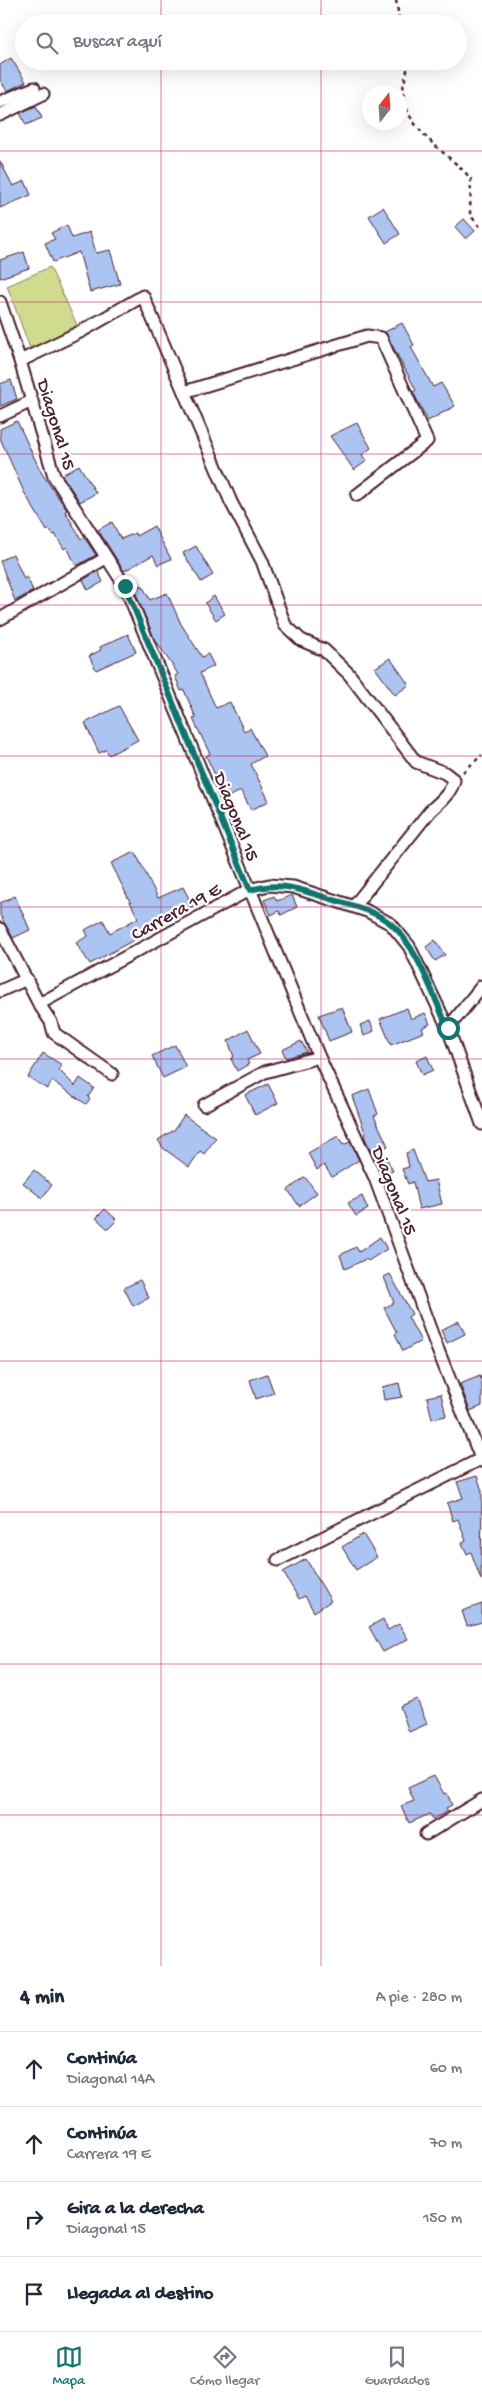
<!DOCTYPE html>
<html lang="es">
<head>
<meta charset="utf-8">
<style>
  :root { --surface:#fff; --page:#f2f2f3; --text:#1f2937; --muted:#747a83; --line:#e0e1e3; --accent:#0f766e }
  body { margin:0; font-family:"Gochi Hand",sans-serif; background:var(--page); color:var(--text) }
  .compass { position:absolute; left:362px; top:85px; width:45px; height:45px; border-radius:50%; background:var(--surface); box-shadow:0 5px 20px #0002; rotate:17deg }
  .stop { position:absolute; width:15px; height:15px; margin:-11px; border:4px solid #0f766e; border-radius:50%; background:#fff }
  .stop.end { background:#0f766e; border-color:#fff; box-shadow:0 1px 5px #0008 }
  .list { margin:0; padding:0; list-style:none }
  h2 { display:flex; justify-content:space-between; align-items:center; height:65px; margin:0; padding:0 20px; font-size:21px }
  h2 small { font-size:16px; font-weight:400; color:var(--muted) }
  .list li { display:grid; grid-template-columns:32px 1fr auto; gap:15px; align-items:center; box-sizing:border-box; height:75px; padding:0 20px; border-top:1px solid var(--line) }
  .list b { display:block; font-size:19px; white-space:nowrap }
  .list p { margin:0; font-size:16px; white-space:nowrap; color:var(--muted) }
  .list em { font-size:16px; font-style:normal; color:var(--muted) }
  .icon { flex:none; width:28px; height:28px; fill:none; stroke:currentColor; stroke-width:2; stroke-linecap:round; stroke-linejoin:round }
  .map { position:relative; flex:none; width:482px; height:1966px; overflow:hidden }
  .search { position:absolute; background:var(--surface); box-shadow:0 5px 20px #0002; left:15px; right:15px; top:15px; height:55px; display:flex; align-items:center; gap:12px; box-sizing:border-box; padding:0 18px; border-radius:28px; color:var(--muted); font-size:19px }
  .sheet { height:365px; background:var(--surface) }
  nav { display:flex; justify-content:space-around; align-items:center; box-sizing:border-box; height:70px; border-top:1px solid var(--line); background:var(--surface); font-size:14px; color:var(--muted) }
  nav a { display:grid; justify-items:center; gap:2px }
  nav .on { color:var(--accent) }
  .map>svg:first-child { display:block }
  .green { fill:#d0db8e; stroke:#8d7d5c }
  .building { fill:#abc4f1; stroke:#4a1f2b }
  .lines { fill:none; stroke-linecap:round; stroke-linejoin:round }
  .minor-casing { stroke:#4a1f2b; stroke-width:15 }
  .path { stroke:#4a1f2b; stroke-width:2.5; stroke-dasharray:4 4; stroke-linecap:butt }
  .minor { stroke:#fff; stroke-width:11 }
  .route { stroke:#0f766e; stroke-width:6 }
  .grid { fill:none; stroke:#c2185b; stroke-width:1; stroke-opacity:0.55 }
  .labels { text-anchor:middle; stroke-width:4.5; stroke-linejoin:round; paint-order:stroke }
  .street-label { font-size:19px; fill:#4a1f2b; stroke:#fff }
</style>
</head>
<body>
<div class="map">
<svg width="482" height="1966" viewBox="0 0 482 1966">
  <rect width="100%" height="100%" fill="#fff"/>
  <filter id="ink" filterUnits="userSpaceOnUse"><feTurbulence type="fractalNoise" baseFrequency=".02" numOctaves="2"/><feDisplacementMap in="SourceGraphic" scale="10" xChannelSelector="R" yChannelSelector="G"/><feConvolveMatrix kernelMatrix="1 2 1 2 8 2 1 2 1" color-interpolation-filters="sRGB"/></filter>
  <g filter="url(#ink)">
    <path class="green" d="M50 267 78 327 31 351 7 286Z"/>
    <path class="building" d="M11 58 26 82 7 91 0 80V65Z
      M36 106 42 118 26 125 20 113Z
      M0 161 13 186 25 181 31 195 0 208Z
      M383 207 400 234 386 243 369 216Z
      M464 219 475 231 466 239 455 227Z
      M67 225 72 238 90 232 96 253 110 250 120 284 90 292 79 252 53 262 45 243 55 239 51 233Z
      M24 252 29 268 0 278V260Z
      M402 323 414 345 411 347 433 387 441 383 455 406 428 421 413 392 416 390 385 332Z
      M11 380 17 399 0 406V384Z
      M17 421 41 472 67 510 65 511 81 539 84 537 96 555 76 566 67 547 64 549 55 534 53 535 49 529 47 531 24 492 0 438V429Z
      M357 423 371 448 362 455 367 461 354 470 330 436Z
      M79 465 96 493 80 502 62 475Z
      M112 522 121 539 135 533 136 536 154 526 171 559 158 565 153 555 124 571 98 530Z
      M196 546 213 575 201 582 183 553Z
      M13 554 24 579 27 577 33 591 15 601 0 561Z
      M98 571 103 582 88 590 83 580Z
      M142 585 150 600 167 593 181 624 202 657 208 654 214 666 200 673 216 708 230 702 244 731 250 728 265 756 251 764 269 801 251 810 241 791 226 798 206 756 210 754 193 719 196 718 184 690 181 691 175 676 178 674 154 638 134 589Z
      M214 596 225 614 216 620 205 603Z
      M128 634 136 652 96 670 89 656 101 650 100 647Z
      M390 658 409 685 395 695 375 668Z
      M119 706 138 740 109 755 106 750 99 753 85 723Z
      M135 852 158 898 183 887 193 906 141 930 143 935 90 964 76 943 88 936 85 930 103 920 110 933 138 918 111 863Z
      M292 895 297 907 281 915 279 911 271 915 264 900 274 896 277 901Z
      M15 896 30 930 13 938 0 915V903Z
      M435 940 445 955 435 961 426 947Z
      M342 1007 352 1032 329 1041 319 1015Z
      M407 1008 411 1019 425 1013 430 1024 422 1028 424 1032 391 1045 380 1019Z
      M370 1021 374 1031 364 1036 360 1025Z
      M248 1029 260 1054 247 1060 249 1064 237 1071 231 1059 234 1057 228 1041Z
      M301 1041 307 1052 286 1058 282 1050Z
      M175 1045 186 1067 163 1078 152 1056Z
      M43 1053 62 1065 59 1070 75 1086 80 1078 94 1088 88 1097 90 1099 86 1104 52 1081 47 1089 28 1077Z
      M427 1056 433 1070 422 1075 416 1061Z
      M268 1084 278 1103 255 1115 245 1095Z
      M369 1089 378 1114 374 1116 388 1146 382 1149 393 1171 382 1176 364 1136 366 1135 352 1096Z
      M184 1115 216 1138 204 1154 200 1151 189 1167 163 1148 158 1140 174 1130Z
      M338 1136 343 1145 350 1142 359 1160 332 1177 324 1165 317 1170 308 1153Z
      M413 1150 425 1182 436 1180 442 1204 419 1209 413 1182 408 1184 402 1169 409 1167 406 1153Z
      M34 1170 52 1185 42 1198 23 1183Z
      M305 1177 317 1193 299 1206 288 1190Z
      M362 1196 368 1209 356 1216 348 1203Z
      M105 1209 117 1220 108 1229 96 1218Z
      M380 1237 387 1249 368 1261 366 1259 345 1269 340 1255 356 1247 359 1252Z
      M390 1274 412 1314 408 1317 421 1341 403 1351 395 1334 397 1333 384 1308 394 1303 384 1277Z
      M140 1280 149 1298 133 1306 124 1288Z
      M459 1321 465 1334 447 1343 441 1330Z
      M267 1374 274 1393 256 1399 250 1380Z
      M480 1376 482 1382V1406L470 1411 460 1384Z
      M399 1383 402 1397 384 1400 382 1387Z
      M441 1394 446 1416 432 1419 427 1397Z
      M477 1476 482 1491 481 1580 471 1552 467 1554 462 1543 466 1541 458 1519 453 1521 447 1503 463 1498 457 1482Z
      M363 1534 377 1557 356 1570 342 1547Z
      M306 1559 331 1601 314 1612 305 1596 299 1599 283 1572Z
      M482 1604V1622L467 1626 462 1611Z
      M383 1619 388 1630 399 1624 408 1639 383 1652 369 1627Z
      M417 1699 427 1724 409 1732 400 1706Z
      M434 1776 444 1794 447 1793 452 1805 446 1808 448 1811 433 1819 430 1814 409 1823 401 1806 414 1801 408 1788Z"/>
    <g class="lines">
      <g class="minor-casing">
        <path id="minor" d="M0 102 34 88
          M0 115 43 94
          M0 302 20 361 54 476 125 586 319 1057 375 1178 436 1345 482 1461
          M20 361 82 331 143 296 231 502 262 561 285 625 301 640 324 650 349 674 416 762 445 773 454 780C452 792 439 803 430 811L354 906
          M184 392 367 336 381 338 427 441 357 495
          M0 416 32 401
          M0 619 106 558
          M0 929 39 1004 51 1022 54 1033 112 1074
          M0 991 27 979
          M39 1004 249 890 269 885 293 887 367 911 391 924 409 946 448 1028 482 1124
          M448 1028 482 986
          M204 1105 265 1072 319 1057
          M278 1560 481 1459
          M426 1834 482 1800"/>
      </g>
      <path class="path" d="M396 0 400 24
        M408 61C408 72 403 82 403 92 406 133 449 152 471 179L470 215 482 229
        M463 772 482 755"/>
      <use href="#minor" class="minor"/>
    </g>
  </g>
  <g class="lines" filter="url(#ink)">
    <path class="route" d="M125 586 250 890C279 882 296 888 324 897 346 904 373 909 391 924 418 947 433 996 448 1028"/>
  </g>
  <path class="grid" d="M161 0V24M321 0V24M161 61V1966M321 61V1966M0 151H482M0 302H482M0 454H482M0 605H482M0 756H482M0 907H482M0 1059H482M0 1210H482M0 1361H482M0 1512H482M0 1664H482M0 1815H482"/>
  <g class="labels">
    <g class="street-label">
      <text transform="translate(58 424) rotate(73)" y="7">Diagonal 15</text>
      <text transform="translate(238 816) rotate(68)" y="7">Diagonal 15</text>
      <text transform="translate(175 910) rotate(-29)" y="7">Carrera 19 E</text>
      <text transform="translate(396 1190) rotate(68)" y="7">Diagonal 15</text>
    </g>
  </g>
</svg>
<svg class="compass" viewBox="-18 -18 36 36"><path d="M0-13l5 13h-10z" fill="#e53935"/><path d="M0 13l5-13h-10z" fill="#747a83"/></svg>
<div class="stop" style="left:448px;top:1028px"></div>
<div class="stop end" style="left:125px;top:586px"></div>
<div class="search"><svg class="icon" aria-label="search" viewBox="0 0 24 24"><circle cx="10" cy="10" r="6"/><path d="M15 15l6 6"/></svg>Buscar aquí</div>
</div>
<section class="sheet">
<h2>4 min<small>A pie · 280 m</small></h2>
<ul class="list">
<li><svg class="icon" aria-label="ahead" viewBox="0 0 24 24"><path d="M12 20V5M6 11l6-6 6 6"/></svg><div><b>Continúa</b><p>Diagonal 14A</p></div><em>60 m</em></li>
<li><svg class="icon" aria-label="ahead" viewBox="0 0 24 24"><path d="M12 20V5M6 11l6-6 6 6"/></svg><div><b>Continúa</b><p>Carrera 19 E</p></div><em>70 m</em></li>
<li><svg class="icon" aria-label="right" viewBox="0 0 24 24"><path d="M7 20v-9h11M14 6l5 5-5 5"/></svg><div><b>Gira a la derecha</b><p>Diagonal 15</p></div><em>150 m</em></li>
<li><svg class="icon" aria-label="arrive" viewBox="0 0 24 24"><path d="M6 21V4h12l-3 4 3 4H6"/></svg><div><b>Llegada al destino</b></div></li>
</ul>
</section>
<nav>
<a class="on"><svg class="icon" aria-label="map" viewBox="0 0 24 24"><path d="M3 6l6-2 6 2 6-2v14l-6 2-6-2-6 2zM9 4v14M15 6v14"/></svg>Mapa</a>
<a><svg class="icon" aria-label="directions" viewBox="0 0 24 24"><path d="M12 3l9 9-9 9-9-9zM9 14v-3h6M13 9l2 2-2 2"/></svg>Cómo llegar</a>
<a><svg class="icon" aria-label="saved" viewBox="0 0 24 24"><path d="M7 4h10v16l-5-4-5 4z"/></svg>Guardados</a>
</nav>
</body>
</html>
